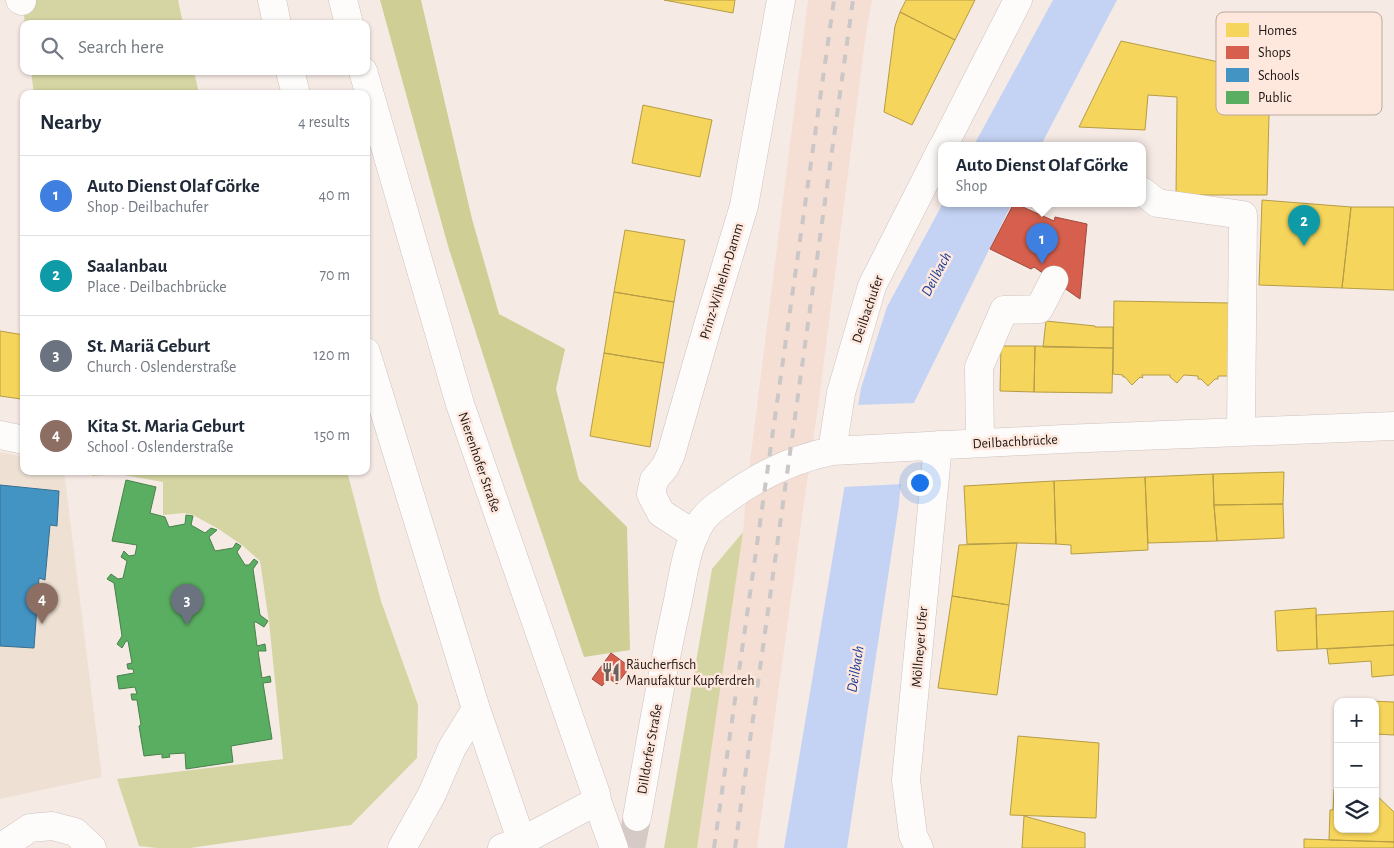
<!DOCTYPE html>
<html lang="en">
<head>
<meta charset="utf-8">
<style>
  :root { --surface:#fff; --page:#f2f2f3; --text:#1f2937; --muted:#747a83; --line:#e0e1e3; --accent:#6a615c }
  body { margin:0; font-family:"Alegreya Sans",sans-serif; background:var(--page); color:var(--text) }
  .controls { position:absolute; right:15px; bottom:15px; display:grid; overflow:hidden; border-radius:10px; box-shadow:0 1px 4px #0004 }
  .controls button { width:45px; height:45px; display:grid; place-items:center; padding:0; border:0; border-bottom:1px solid var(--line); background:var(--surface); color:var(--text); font:25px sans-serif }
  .you { position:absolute; left:919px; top:482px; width:18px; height:18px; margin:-12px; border:4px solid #fff; border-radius:50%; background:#1a73e8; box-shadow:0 0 0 8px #1a73e833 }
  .badge { display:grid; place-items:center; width:32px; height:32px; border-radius:50%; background:var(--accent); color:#fff; font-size:16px; font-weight:700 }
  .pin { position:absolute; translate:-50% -41px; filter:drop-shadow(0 1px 2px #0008) }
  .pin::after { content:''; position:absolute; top:26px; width:18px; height:15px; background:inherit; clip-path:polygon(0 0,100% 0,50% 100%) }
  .popup { position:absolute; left:938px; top:142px; width:208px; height:65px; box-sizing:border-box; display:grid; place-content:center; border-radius:10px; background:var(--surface); filter:drop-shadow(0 1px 4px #0005); font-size:16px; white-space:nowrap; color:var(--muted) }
  .popup b { font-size:19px; color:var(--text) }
  .popup::after { content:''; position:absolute; left:50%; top:100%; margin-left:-10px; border:10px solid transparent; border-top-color:var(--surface) }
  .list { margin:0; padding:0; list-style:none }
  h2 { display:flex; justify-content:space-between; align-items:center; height:65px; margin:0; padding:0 20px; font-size:21px }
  h2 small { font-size:16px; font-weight:400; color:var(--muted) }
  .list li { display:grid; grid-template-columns:32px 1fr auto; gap:15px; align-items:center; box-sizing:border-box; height:80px; padding:0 20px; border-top:1px solid var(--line) }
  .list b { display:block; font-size:19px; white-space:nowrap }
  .list p { margin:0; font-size:16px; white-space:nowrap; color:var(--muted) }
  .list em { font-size:16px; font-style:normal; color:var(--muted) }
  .icon { flex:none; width:28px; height:28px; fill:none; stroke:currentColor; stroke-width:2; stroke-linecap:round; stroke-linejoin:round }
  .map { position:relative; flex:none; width:1394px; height:848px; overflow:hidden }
  .search { position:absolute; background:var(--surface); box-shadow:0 1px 4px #0004; left:20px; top:20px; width:350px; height:55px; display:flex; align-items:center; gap:12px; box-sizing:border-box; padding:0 18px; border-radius:10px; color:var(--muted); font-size:19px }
  .panel { position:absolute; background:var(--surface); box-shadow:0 1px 4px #0004; left:20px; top:90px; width:350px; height:385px; border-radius:10px }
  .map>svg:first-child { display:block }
  .built { fill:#f5dfd5 }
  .education { fill:#eee1d4 }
  .green { fill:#d5d5a3 }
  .forest { fill:#cfce95 }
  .water { fill:#c4d3f4 }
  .pier { fill:#f6eae5 }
  .homes { fill:#f6d55c; stroke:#b59c46 }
  .shops { fill:#d6604d; stroke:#9f4a3c }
  .schools { fill:#4393c3; stroke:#386e8e }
  .public { fill:#5aae61; stroke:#48814a }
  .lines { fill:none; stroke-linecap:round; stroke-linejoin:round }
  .minor-tunnel { stroke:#d6cac6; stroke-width:28; stroke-dasharray:28 14; stroke-linecap:butt }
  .minor-casing { stroke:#ccc2be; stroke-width:29 }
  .major-casing { stroke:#ccc2be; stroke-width:29 }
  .minor { stroke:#fefcfb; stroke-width:28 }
  .major { stroke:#fefcfb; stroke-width:28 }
  .rail { stroke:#cac7c6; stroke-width:4; stroke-dasharray:9 9; stroke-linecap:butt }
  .labels { text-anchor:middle; stroke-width:5; stroke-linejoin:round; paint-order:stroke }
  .street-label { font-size:14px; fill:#1e1713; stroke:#fee7dd }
  .poi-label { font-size:14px; fill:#1e1713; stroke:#fee7dd; text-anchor:start }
  .water-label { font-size:15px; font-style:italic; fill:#153d97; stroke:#fee7dd }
  .key { fill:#fee7dd; stroke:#bba9a0; stroke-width:1 }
  .key-label { font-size:14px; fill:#1e1713 }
</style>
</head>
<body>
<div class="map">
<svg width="1394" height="848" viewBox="0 0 1394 848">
  <rect width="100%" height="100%" fill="#f6eae5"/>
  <path class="built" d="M808 0H872L866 33 819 400 805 496 757 848H694L743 532 747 486Z"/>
  <path class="education" d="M0 452 24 457V471H64L102 777 0 799Z"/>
  <path class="green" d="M22 0H178L183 24H25Z
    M31 71H194L199 94H34Z
    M92 471H347L381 601 418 705 417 758 351 825 190 848H157L139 846 117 779 283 759 269 622 260 561 242 545 217 528 193 515 184 513 163 515V482L118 474 92 476Z
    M743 532 697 848H664L712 569Z"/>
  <path class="forest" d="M380 0H421L472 219 499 314 565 349 556 389 579 480 627 527 630 650 584 657 516 457 448 246Z"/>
  <path class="water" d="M1053 0H1117L1041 145H974Z
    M943 203H1012L906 419 899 504 847 848H784L861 388 887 307Z"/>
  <path class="pier" d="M917 403 908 420 903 484 843 487 856 405Z"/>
  <path class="homes" d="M664 0H735L733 13Z
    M906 0H975L955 40 900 12Z
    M900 12 955 40 912 125 884 112 895 26Z
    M1121 41 1270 73 1267 195H1176L1177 97 1148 95 1145 130 1079 127Z
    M643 105 712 120 700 177 632 163Z
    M1262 200 1351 207 1342 288 1259 285Z
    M1351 207H1394V290L1342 288Z
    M625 230 685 240 674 302 614 292Z
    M614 292 674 302 664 363 604 353Z
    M1114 301 1229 303 1228 376H1218V379H1215L1208 386 1201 379H1198V376L1184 375 1177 383 1170 377V375H1142L1143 378 1140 377 1132 385 1125 377H1123V375L1113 374Z
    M1046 321 1095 326V327H1113V348L1043 347Z
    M0 331 24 335V383L21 399 0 396Z
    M1001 346H1035L1034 392 1000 391Z
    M1035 346 1113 348 1112 393 1034 392Z
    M604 353 664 363 650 447 590 436Z
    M1284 472 1283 504 1214 505 1213 474Z
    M1213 474 1214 505 1217 541 1148 543 1145 477Z
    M1145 477 1148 550 1071 554V545L1056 544 1054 481Z
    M1054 481 1056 544 1017 543 967 544 964 486Z
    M1283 504 1284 538 1217 541 1214 505Z
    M1017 543 1009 605 952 596 959 545Z
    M952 596 1009 605 997 695 938 688Z
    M1316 608 1317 649 1277 651 1275 611Z
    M1394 611V645L1317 649 1316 615Z
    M1394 645V675L1372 677 1371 661 1329 664 1327 649Z
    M1344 700 1394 702V735L1375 734V702H1344Z
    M1018 736 1099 743 1096 818 1010 815Z
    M1338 786V829H1375V794L1394 812V842L1329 840 1330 810H1333L1334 789Z
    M1024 816 1085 833V848H1022Z
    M1304 839 1394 842V848H1304Z"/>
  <path class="shops" d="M1014 203 1054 221 1055 217 1087 224 1080 299 1034 267 1031 269 990 249Z
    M611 653 630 667 617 684 608 678 602 686 592 679Z"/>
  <path class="schools" d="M0 485 59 491 57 526 50 525 45 580 39 578 34 648 0 646Z"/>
  <path class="public" d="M126 480 156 487 150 513 165 517 169 527 185 524 186 515 193 516 191 525 205 533 211 528 217 530 209 537 215 551 233 548 236 543 241 546 237 552 245 565H249L254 559 258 562 253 569 260 615 268 621 264 627 256 622H254L257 646 265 644 266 651H258L262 678 270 676 271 682 263 683 272 739 231 746 233 762 186 769 185 753 169 754 170 757 162 758V754L144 756 139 726 141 725 137 700H132L131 694H137L135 687 119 689 117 676 134 673 133 669H128L127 664 132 663 128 641H126L122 648 117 644 122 636 114 583 107 579 111 574 118 579 123 578 127 561 121 557 124 551 129 556 135 555 137 545 112 541Z"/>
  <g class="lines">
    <path class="minor-tunnel" d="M631 848 637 817"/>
    <g class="minor-casing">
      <path id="minor" d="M20 0 22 1
        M944 145 1018 0
        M1142 191 1157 203 1243 215 1241 432
        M0 435 24 440
        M980 443 979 367 1004 310 1039 309 1054 280
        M832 451 841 393 872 286 942 148
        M695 535 661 513 651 494 654 480 665 467 671 454 708 325 744 206 781 0
        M637 817C650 746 661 675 677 605 683 577 686 546 701 522 707 513 715 507 724 501 756 477 792 459 832 451L1063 439 1394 426
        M0 848 30 828 52 826 75 832 92 848
        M919 848 913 835 906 780 938 445"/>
    </g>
    <g class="major-casing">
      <path id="major" d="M272 0 277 24
        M343 0 349 24
        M290 71 296 94
        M363 71 460 404 596 794 597 801 614 848
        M366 352 476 709 524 848
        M402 848 432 794 452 748 476 709
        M502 848 522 841 597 801"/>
    </g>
    <use href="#minor" class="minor"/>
    <use href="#major" class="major"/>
    <path class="rail" d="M714 848 834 0
      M735 848 853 0"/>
  </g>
  <defs>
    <g id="restaurant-bare" transform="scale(1.5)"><path d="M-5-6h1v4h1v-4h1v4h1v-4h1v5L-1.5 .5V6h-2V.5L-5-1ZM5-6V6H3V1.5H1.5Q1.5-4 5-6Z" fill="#6a615c" stroke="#fee7dd" stroke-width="2.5" paint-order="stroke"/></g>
  </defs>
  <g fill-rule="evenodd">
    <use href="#restaurant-bare" x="611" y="672"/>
  </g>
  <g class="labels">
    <g class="street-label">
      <text transform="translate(721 281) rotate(-73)" y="5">Prinz-Wilhelm-Damm</text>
      <text transform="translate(867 309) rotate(-71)" y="5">Deilbachufer</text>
      <text transform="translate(1015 441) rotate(-3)" y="5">Deilbachbrücke</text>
      <text transform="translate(480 462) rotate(71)" y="5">Nierenhofer Straße</text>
      <text transform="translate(919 647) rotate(-85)" y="5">Möllneyer Ufer</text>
      <text transform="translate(649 749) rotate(-80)" y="5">Dilldorfer Straße</text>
    </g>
    <g class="poi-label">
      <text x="626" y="669">Räucherfisch<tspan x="626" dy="16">Manufaktur Kupferdreh</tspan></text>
    </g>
    <g class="water-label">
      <text transform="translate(936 274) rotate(-62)" y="5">Deilbach</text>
      <text transform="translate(855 669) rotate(-81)" y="5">Deilbach</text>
    </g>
  </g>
  <rect x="1216" y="12" width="166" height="103" rx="8" class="key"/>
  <rect x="1226" y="23" width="23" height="14" fill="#f6d55c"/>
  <rect x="1226" y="46" width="23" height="13" fill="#d6604d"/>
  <rect x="1226" y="68" width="23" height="14" fill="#4393c3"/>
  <rect x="1226" y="91" width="23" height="13" fill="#5aae61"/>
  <g class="key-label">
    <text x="1258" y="35">Homes</text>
    <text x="1258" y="57">Shops</text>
    <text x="1258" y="80">Schools</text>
    <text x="1258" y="102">Public</text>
  </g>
</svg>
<div class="controls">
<button>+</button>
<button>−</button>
<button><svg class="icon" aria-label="layers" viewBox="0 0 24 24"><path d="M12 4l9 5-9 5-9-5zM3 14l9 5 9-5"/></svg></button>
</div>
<div class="you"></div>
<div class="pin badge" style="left:1042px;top:264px;background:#3f7fe0">1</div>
<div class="popup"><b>Auto Dienst Olaf Görke</b>Shop</div>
<div class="pin badge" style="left:1304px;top:246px;background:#0f9aa8">2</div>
<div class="pin badge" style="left:187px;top:625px;background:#6b7280">3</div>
<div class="pin badge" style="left:42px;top:624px;background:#8d6e63">4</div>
<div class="search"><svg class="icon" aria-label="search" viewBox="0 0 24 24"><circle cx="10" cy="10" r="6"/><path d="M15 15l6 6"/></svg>Search here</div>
<section class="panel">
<h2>Nearby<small>4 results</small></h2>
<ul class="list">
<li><span class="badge" style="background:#3f7fe0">1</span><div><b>Auto Dienst Olaf Görke</b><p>Shop · Deilbachufer</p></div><em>40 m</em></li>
<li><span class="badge" style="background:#0f9aa8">2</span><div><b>Saalanbau</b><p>Place · Deilbachbrücke</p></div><em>70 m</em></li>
<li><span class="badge" style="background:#6b7280">3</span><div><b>St. Mariä Geburt</b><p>Church · Oslenderstraße</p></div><em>120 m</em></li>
<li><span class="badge" style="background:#8d6e63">4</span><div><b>Kita St. Maria Geburt</b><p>School · Oslenderstraße</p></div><em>150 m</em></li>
</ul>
</section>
</div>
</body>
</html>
